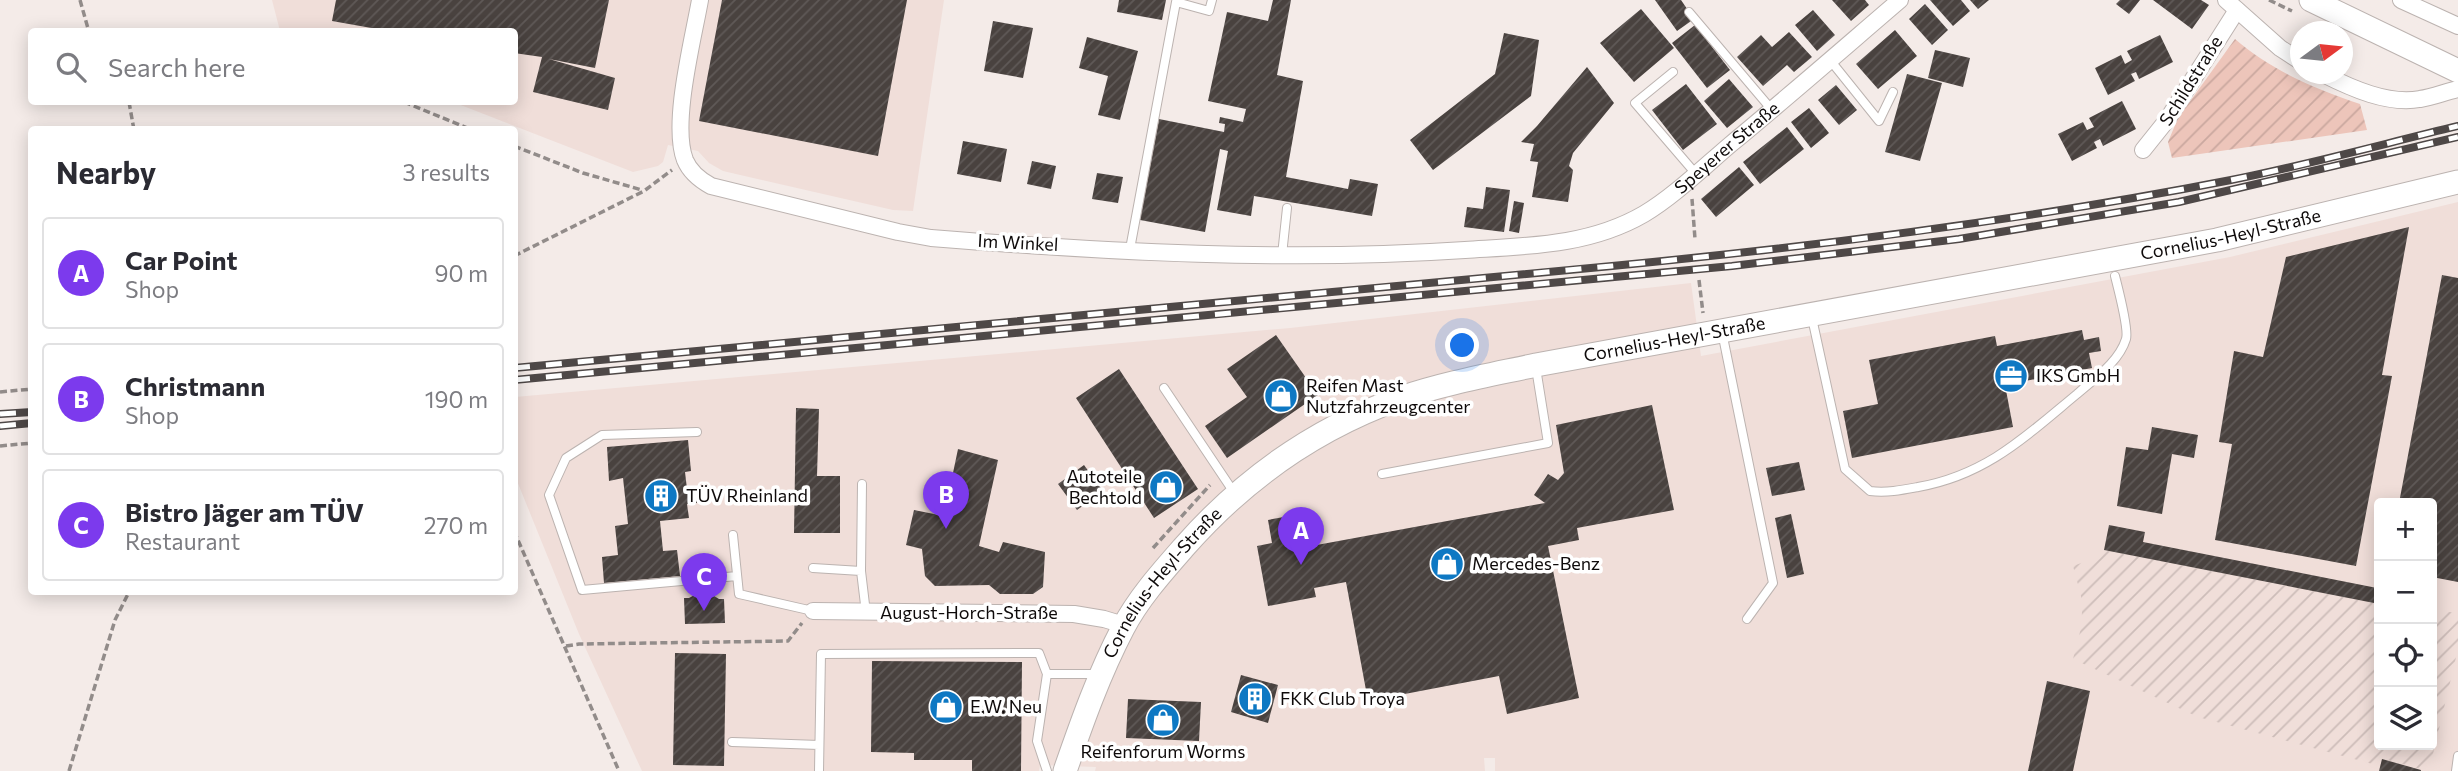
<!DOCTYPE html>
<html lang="en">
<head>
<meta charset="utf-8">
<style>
  :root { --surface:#fff; --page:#f7f7f7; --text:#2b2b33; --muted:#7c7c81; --line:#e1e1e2; --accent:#7c3aed }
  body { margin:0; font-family:Commissioner,sans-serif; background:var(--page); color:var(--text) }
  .controls { position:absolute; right:21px; bottom:21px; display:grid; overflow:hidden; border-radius:7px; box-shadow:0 4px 18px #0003 }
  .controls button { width:63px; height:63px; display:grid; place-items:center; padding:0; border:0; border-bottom:2px solid var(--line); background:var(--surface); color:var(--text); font:35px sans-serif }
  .compass { position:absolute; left:2290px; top:21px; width:63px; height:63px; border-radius:50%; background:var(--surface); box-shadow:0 4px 18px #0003; rotate:75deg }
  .you { position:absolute; left:1463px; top:346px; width:24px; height:24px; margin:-18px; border:5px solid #fff; border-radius:50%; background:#1a73e8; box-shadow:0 0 0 10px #1a73e833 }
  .badge { display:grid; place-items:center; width:46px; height:46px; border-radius:50%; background:var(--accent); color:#fff; font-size:23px; font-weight:700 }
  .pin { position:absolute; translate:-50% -58px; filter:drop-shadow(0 2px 4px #0008) }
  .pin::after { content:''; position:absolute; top:37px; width:24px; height:21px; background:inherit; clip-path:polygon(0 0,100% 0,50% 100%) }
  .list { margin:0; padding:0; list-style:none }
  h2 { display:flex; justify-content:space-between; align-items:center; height:91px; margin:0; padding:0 28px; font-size:30px }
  h2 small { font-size:23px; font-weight:400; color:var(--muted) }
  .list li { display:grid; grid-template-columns:46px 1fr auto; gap:21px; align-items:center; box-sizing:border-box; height:112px; margin:0 14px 14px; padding:0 14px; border:2px solid var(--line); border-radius:7px }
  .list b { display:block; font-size:26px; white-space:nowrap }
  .list p { margin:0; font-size:23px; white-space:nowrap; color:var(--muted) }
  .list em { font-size:23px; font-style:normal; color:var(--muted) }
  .icon { flex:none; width:38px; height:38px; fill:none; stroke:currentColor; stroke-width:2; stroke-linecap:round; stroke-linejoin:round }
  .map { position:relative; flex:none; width:2458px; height:771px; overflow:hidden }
  .search { position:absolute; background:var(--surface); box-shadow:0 4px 18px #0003; left:28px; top:28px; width:490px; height:77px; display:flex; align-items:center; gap:18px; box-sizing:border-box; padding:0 24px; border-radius:7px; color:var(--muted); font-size:26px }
  .panel { position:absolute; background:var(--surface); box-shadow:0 4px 18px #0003; left:28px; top:126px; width:490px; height:469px; border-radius:7px }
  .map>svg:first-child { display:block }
  .built { fill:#f0ded9; fill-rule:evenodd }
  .industrial { fill:url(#industrial-furrows) }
  .garden { fill:url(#garden-furrows) }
  .building { fill:url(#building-hatch) }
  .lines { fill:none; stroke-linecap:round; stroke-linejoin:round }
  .lane-casing { stroke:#bcb3b0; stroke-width:10 }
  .street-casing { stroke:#bcb3b0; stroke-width:18 }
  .secondary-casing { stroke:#bcb3b0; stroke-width:25 }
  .path { stroke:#928c8a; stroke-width:3.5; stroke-dasharray:7 3.5; stroke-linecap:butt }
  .lane { stroke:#fff; stroke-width:8 }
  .street { stroke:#fff; stroke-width:16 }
  .secondary { stroke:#fff; stroke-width:23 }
  .rail-casing { stroke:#4e4847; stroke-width:8 }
  .rail { stroke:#fff; stroke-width:5; stroke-dasharray:16; stroke-linecap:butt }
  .labels { text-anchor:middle; stroke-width:7; stroke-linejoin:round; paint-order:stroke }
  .street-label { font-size:18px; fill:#0e0a0a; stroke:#fff }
  .poi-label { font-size:18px; fill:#0e0a0a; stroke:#fff; text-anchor:start }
</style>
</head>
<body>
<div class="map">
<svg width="2458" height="771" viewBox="0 0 2458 771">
  <defs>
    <pattern id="industrial-furrows" width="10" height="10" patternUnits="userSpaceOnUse" patternTransform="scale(1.75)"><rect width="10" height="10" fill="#f0ded9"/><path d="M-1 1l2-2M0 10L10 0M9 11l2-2" fill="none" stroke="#cdbdb9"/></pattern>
    <pattern id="garden-furrows" width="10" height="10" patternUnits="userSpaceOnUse" patternTransform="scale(1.75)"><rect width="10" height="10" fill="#edc5ba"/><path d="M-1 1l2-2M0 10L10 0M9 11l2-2" fill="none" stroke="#caa89f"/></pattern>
    <pattern id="building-hatch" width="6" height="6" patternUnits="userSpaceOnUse" patternTransform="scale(1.75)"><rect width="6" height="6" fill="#49423f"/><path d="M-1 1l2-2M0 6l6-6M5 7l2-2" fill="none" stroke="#5f5957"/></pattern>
  </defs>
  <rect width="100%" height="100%" fill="#f4ebe8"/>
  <path class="built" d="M272 0H944L913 211 893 210 723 171 709 163 698 151 668 145 663 162 658 166 633 172 453 102H514V32L280 31Z
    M2458 202V771H1495V758H1484L1485 771H1095L1096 767 1040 765 1039 771H642L579 634 515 476V397L1290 328 1691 283 1701 356 2230 257ZM2379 503H2432V745H2379Z"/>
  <path class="industrial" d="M2098 549 2379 604V745H2432V610L2458 613V649L2429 771 2383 759 2380 766 2198 717 2073 659 2081 628 2082 612 2081 596 2073 566 2098 557Z"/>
  <path class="garden" d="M2235 39C2272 71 2314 88 2360 104L2367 130 2172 158 2168 142 2178 118Z"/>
  <path class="building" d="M336 0H609L595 68 549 59 615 78 608 110 533 92 542 57 514 53V32H394L332 21Z
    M722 0H907L878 156 699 121Z
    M1119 0H1166L1162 20 1117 12Z
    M1273 0H1291L1277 75 1303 81 1286 177 1348 189 1350 179 1378 184 1372 216 1254 196 1251 216 1217 210 1228 151 1220 149 1205 232 1140 220 1159 119 1224 132 1225 124 1219 123 1220 117 1243 122 1246 109 1208 101 1227 12 1268 21Z
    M1655 0H1681L1694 19 1677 31Z
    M1832 0H1865L1869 5 1851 21Z
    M1930 0H1961L1970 11 1953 26Z
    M1970 0H1989L1978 9Z
    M2120 0H2140L2129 14 2116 4Z
    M2153 0H2201L2209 5 2192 29Z
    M1925 4 1948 30 1932 45 1909 19Z
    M1641 9 1674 48 1634 82 1600 43Z
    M1813 10 1835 35 1817 51 1795 25Z
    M993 21 1033 28 1023 78 984 71Z
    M1695 25 1730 70 1707 88 1672 43Z
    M1895 30 1917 56 1878 89 1856 64Z
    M1789 32 1812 57 1794 72 1787 65 1763 86 1737 57 1761 35 1772 47Z
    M1504 33 1539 40 1531 96 1433 170 1410 140 1495 74Z
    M2160 35 2173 62 2139 79 2136 72 2131 74 2135 81 2108 95 2095 68 2121 55 2125 64 2132 60 2127 51Z
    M1087 37 1138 51 1120 120 1098 115 1108 76 1079 68Z
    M1935 50 1970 58 1963 87 1928 78Z
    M1587 67 1614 103 1573 153 1569 166 1573 170 1568 202 1532 197 1538 162 1530 161 1534 144 1521 142 1537 126Z
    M1907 74 1942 83 1920 161 1885 152Z
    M1729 79 1753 107 1727 128 1704 101Z
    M1686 84 1717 124 1683 150 1652 110Z
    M1836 85 1857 110 1839 125 1818 100Z
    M2122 101 2136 129 2103 146 2100 139 2094 142 2097 148 2072 161 2058 134 2083 122 2087 130 2094 127 2089 118Z
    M1809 108 1829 133 1811 148 1791 122Z
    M1787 127 1804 149 1760 184 1743 162Z
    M963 141 1007 149 1001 182 957 174Z
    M1032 161 1056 166 1051 189 1027 184Z
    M1739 167 1754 185 1716 217 1701 199Z
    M1097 173 1123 177 1118 203 1092 199Z
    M1486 187 1510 190 1504 232 1464 227 1467 207 1483 209Z
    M1514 201 1524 203 1519 233 1509 231Z
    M2409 227 2382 375 2392 376 2356 566 2215 540 2232 444 2219 442 2234 351 2263 357 2286 257Z
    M2442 275 2458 278V582L2432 577 2435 557 2432 556V503H2399Z
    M2082 330 2084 340 2099 337 2101 351 2089 353 2092 368 2005 385 2013 427 1852 458 1843 411 1878 404 1869 360 1995 336 1997 346Z
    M1276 335 1318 395 1227 458 1205 426 1247 397 1227 369Z
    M1119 369 1198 489 1154 518 1076 398Z
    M1652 405 1674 510 1577 528 1579 540 1548 546 1579 698 1507 714 1499 676 1368 701 1346 582 1314 588 1316 597 1268 606 1257 546 1272 543 1268 520 1289 516 1295 549 1545 503 1534 495 1548 474 1558 480 1564 473 1556 425Z
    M796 408 819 409 817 476H840V533H794Z
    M2152 427 2198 435 2194 458 2172 454 2162 514 2117 506 2126 447 2148 450Z
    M688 440 691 471 685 472 687 489 696 488 697 503 687 504 689 518 660 521 663 551 677 550 680 576 604 583 602 557 618 555 615 526 628 524 623 478 609 481 607 447Z
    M958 449 998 460 979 546 999 552 1003 542 1045 552 1043 587 1033 594H1000L989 585 935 586 925 576 922 549 906 545 914 510 944 516Z
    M1799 462 1805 490 1772 496 1766 468Z
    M1084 465 1103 491 1077 510 1058 484Z
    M1791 514 1804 574 1787 578 1775 518Z
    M2109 525 2145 532 2143 542 2377 588 2374 603 2104 550Z
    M704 590 719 599H724L725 623 685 624 684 598H689Z
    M675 653 726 654 724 766 673 765Z
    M872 661 1022 662 1021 771H972V760H914V753L871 752Z
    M1241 675 1278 685 1268 723 1231 712Z
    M2047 681 2090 691 2073 771H2028Z
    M1128 699 1201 702 1199 741 1126 738Z
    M2382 759 2421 770V771H2379Z"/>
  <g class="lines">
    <g class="lane-casing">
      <path id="lane" d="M1689 12 1772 110
        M1830 60 1879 121 1893 92
        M1673 72 1635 103 1696 174
        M1130 249 1176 2 1209 11 1212 0
        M1282 255 1287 208
        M1812 318 1845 469 1870 491C1887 493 1902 490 1918 487 1986 475 2025 437 2077 394 2094 379 2119 362 2126 339 2129 329 2118 288 2115 276
        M1722 332 1773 583 1747 619
        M1164 388 1235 494
        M697 432 602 435 566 458 549 495 582 590 737 576
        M1382 474 1548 443 1536 368
        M862 484 861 571 866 613
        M733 535 739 594 813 611
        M813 568 861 571
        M732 742 819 745
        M819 771 821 654 1039 653 1047 674
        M1047 771 1037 741 1047 674H1099
        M2456 771 2458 756"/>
    </g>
    <g class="street-casing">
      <g id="street">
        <path id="s1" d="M700 0C693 40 671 124 685 160 690 172 700 180 711 186L898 232 931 238C1108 252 1287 262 1465 250 1527 246 1589 246 1644 214 1673 197 1705 166 1731 144 1788 97 1844 48 1900 0"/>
        <path d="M2226 0 2280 48 2300 61"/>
        <path d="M2401 0 2458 26"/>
        <path d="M2323 74C2351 88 2388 105 2420 99 2433 97 2445 92 2458 89"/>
        <path d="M2143 150 2167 120 2237 10"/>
        <path d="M813 611 1074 614 1104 619 1124 625"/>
      </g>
    </g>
    <g class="secondary-casing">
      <g id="secondary">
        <path d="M2311 0 2458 71"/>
        <path id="s2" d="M1065 771C1082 722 1099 674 1123 628 1138 599 1162 572 1184 547 1243 480 1316 428 1401 398 1445 383 1490 375 1536 365L2217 240 2458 182"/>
      </g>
    </g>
    <path class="path" d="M80 0 89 32
      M2269 0 2292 11
      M129 102 134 130
      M404 102 472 130
      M514 146 583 173 642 190
      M1692 199 1695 239
      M514 256 644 191 672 170
      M1699 280 1703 313
      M0 392 32 389
      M0 446 32 443
      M514 531 619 771
      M1153 548 1210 485
      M566 646 579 644 788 641 802 623
      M69 771 115 620 129 592"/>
    <use href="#lane" class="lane"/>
    <use href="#street" class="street"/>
    <use href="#secondary" class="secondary"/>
    <g class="rail-casing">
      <path id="rail" d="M514 368 1612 266C1820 246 2026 220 2231 180 2307 165 2383 144 2458 126
        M514 380 1732 266 1959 239 2179 202 2458 137
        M0 414 32 412
        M0 426 32 423"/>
    </g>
    <use href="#rail" class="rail"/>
  </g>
  <defs>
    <g id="office-disc" transform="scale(1.75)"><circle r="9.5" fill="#0e78c3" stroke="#fff"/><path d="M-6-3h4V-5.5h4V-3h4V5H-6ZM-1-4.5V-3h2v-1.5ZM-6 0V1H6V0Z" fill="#fff"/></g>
    <g id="shop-disc" transform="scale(1.75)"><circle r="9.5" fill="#0e78c3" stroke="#fff"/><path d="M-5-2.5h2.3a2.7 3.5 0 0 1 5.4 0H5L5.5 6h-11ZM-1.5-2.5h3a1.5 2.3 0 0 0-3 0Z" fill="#fff"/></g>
    <g id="building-disc" transform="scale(1.75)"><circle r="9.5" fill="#0e78c3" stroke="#fff"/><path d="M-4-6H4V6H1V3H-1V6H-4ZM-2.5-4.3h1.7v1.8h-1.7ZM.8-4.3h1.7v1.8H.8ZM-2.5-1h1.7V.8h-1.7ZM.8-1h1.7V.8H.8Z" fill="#fff"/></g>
  </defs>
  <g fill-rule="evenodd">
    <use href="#office-disc" x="2011" y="376"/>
    <use href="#shop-disc" x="1281" y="396"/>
    <use href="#shop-disc" x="1166" y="487"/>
    <use href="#building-disc" x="661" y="496"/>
    <use href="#shop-disc" x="1447" y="564"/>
    <use href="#building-disc" x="1255" y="699"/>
    <use href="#shop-disc" x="946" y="707"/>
    <use href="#shop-disc" x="1163" y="720"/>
  </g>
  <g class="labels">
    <g class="street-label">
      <text transform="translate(2191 81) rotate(-58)" y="6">Schildstraße</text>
      <text dy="6" stroke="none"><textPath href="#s1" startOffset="1251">Speyerer Straße</textPath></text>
      <text dy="6" stroke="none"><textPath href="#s2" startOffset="1368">Cornelius-Heyl-Straße</textPath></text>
      <text transform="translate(1018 243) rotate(3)" y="6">Im Winkel</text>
      <text dy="6" stroke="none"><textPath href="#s2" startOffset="802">Cornelius-Heyl-Straße</textPath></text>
      <text dy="6" stroke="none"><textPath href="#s2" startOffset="214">Cornelius-Heyl-Straße</textPath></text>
      <text x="969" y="619">August-Horch-Straße</text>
    </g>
    <g class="poi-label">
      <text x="2036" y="382">IKS GmbH</text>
      <text x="1306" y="392">Reifen Mast<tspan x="1306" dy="21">Nutzfahrzeugcenter</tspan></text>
      <text x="1142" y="483" text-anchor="end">Autoteile<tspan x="1142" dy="21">Bechtold</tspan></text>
      <text x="686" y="502">TÜV Rheinland</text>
      <text x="1472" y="570">Mercedes-Benz</text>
      <text x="1280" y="705">FKK Club Troya</text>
      <text x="970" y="713">E.W. Neu</text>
      <text x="1163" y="758" text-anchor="middle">Reifenforum Worms</text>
    </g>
  </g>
</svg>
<div class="controls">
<button>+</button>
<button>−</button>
<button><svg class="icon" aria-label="locate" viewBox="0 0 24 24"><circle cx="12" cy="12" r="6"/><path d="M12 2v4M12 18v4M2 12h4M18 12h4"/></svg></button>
<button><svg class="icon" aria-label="layers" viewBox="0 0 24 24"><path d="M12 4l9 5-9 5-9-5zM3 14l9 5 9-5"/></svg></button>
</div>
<svg class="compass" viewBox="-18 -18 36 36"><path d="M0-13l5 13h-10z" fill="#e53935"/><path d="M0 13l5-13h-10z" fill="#7c7c81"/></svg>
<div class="you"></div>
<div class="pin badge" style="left:1301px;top:565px">A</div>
<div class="pin badge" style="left:946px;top:529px">B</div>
<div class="pin badge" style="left:704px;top:611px">C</div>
<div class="search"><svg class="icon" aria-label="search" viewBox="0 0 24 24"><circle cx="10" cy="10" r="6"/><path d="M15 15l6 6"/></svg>Search here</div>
<section class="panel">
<h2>Nearby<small>3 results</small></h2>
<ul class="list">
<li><span class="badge">A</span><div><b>Car Point</b><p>Shop</p></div><em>90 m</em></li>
<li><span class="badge">B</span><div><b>Christmann</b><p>Shop</p></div><em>190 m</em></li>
<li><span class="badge">C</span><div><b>Bistro Jäger am TÜV</b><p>Restaurant</p></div><em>270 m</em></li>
</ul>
</section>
</div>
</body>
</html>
